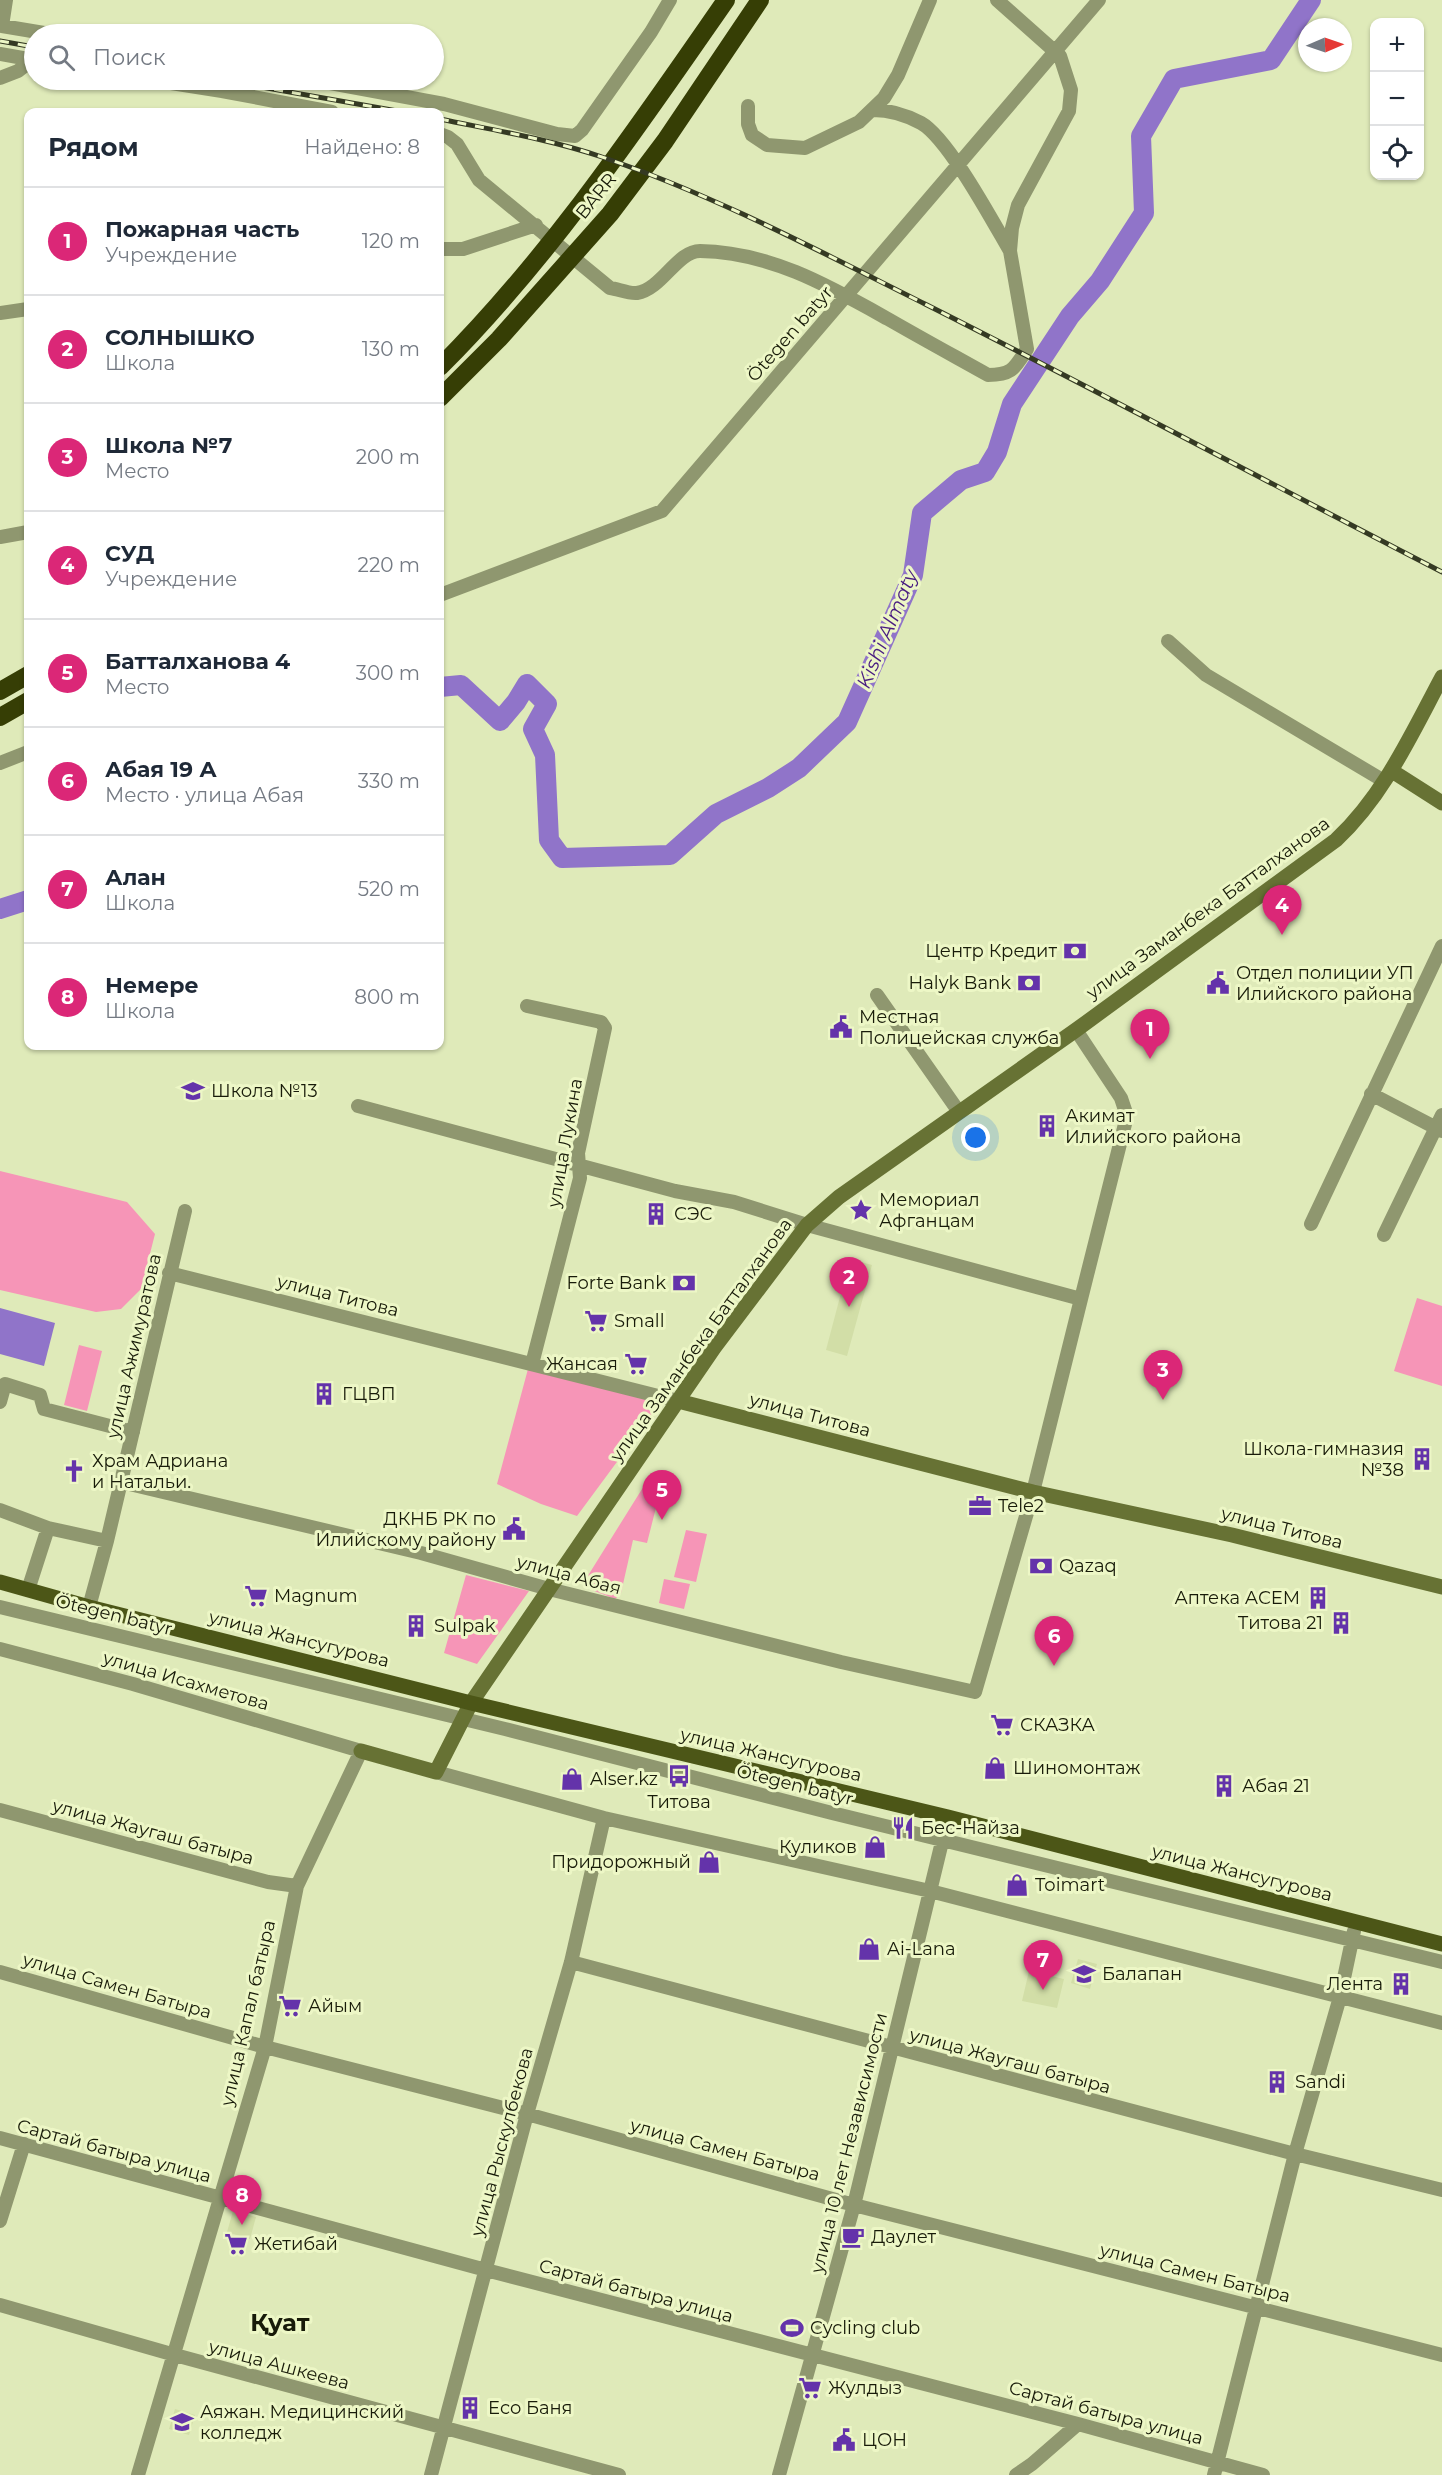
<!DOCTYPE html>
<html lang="ru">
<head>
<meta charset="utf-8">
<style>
  :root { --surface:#fff; --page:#f6f6f7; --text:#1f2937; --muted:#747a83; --line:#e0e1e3; --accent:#db2777 }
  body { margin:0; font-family:Montserrat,sans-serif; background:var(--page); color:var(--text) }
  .controls { position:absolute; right:18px; top:18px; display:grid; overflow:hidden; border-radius:12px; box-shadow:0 2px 4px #0004 }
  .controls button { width:54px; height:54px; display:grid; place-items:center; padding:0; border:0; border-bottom:2px solid var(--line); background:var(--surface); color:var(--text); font:30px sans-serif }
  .compass { position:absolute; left:1298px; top:18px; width:54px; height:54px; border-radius:50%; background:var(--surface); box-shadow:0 2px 4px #0004; rotate:88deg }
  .you { position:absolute; left:976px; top:1138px; width:21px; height:21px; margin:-15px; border:4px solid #fff; border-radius:50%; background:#1a73e8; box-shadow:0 0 0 9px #1a73e833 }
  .badge { display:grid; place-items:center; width:39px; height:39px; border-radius:50%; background:var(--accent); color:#fff; font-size:20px; font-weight:700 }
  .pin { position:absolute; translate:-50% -50px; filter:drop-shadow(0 2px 3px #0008) }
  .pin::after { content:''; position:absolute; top:32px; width:21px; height:18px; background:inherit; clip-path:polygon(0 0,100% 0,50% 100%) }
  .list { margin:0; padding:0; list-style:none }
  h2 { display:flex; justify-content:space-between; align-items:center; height:78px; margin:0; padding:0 24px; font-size:26px }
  h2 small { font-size:20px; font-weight:400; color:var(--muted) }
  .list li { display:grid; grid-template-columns:39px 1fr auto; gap:18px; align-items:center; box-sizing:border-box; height:108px; padding:0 24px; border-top:2px solid var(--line) }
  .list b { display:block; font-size:22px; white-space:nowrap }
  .list p { margin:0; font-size:20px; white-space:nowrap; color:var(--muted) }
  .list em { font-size:20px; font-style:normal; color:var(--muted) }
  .icon { flex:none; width:33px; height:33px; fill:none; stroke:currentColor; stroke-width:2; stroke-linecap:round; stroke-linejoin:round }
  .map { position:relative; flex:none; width:1442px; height:2475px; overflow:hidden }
  .search { position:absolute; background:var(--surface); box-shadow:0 2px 4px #0004; left:24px; top:24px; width:420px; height:66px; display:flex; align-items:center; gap:15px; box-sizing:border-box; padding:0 21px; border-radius:33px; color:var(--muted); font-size:22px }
  .panel { position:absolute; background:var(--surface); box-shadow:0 2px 4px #0004; left:24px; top:108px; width:420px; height:942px; border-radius:12px }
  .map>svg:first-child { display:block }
  .built { fill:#d2dea7 }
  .green { fill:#f695b7 }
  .water { fill:#9074c9 }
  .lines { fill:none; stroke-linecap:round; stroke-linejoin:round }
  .river { stroke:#9074c9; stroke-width:20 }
  .street { stroke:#8f976f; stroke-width:14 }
  .secondary { stroke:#677234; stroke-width:15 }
  .primary { stroke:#4c5617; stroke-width:15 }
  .highway { stroke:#363e05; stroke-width:18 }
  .rail-casing { stroke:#353a23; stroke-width:5 }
  .rail { stroke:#edf7c6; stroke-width:3; stroke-dasharray:9; stroke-linecap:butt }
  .labels { text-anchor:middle; stroke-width:6; stroke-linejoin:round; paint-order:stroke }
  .street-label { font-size:18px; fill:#181b09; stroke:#edf7c6 }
  .poi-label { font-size:18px; fill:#181b09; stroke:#edf7c6; text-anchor:start }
  .water-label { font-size:20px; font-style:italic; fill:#481c81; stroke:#edf7c6 }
  .district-label { font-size:24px; font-weight:bold; fill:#181b09; stroke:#edf7c6 }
</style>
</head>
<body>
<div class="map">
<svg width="1442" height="2475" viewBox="0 0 1442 2475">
  <rect width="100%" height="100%" fill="#dfeab9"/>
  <path class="built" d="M850 1259 872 1265 847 1356 826 1350Z
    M1078 1959 1097 1964 1090 1989 1071 1983Z
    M1029 1971 1064 1979 1057 2008 1022 2001Z
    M233 2211 256 2217 250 2239 227 2232Z
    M175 2409 195 2415 189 2435 169 2429Z"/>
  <path class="green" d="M0 1171 127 1202 155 1234 141 1289 121 1309 96 1312 0 1290Z
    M1417 1298 1442 1306V1386L1394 1371Z
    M79 1345 102 1351 87 1411 64 1405Z
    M528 1369 654 1400 656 1409 577 1516 541 1504 497 1484Z
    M647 1481 656 1483 660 1492 647 1543 633 1540 621 1593 615 1599 592 1590 584 1582Z
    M686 1530 707 1534 696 1582 674 1577Z
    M466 1575 529 1591 477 1664 444 1653Z
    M664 1579 690 1584 684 1609 659 1603Z"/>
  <path class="water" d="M0 1308 55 1323 44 1366 0 1354Z"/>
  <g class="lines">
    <path class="river" d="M440 687 461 685 500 721 516 702 527 684 547 704 533 729 545 755 549 840 562 858 670 855 716 814 768 788 799 768 847 722 913 575 922 513 961 480 985 472 997 452 1012 404 1070 316 1100 281 1144 213 1141 136 1174 79 1271 60 1311 0
      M0 909 28 900"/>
    <path class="street" d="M6 0 2 26 50 34
      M0 54 34 60
      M0 78 18 71 32 60
      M152 80 222 91 332 112
      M314 80 444 104 557 134 575 136 582 130 651 32 670 0
      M748 106V124L752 135 767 145 805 148 859 122 884 98 898 75 930 0
      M873 110C889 110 906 115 921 123 948 138 993 222 1010 251
      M440 134 448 137 457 144 479 180 610 288C618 289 629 294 637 293 662 289 677 251 700 251 770 252 829 286 888 319 921 338 954 356 988 375 1012 375 1014 369 1027 349L1010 251 1012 228 1018 205 1069 111 1071 90 1060 56 997 0
      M440 249H463L536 225
      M0 313 28 309
      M0 537 28 532
      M440 595 662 511 1099 0
      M1168 641 1206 675 1384 781
      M0 763 28 752
      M877 995 959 1112
      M527 1006 601 1022 605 1028 578 1153 580 1178 532 1364
      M1076 1030 1121 1098 1127 1116 1081 1299
      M1371 1094 1442 1131
      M1311 1224 1442 946
      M1384 1235 1442 1115
      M169 1273 678 1401
      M0 1402 5 1384 40 1395 44 1409 133 1432
      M121 1482 421 1553 549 1589 841 1662 975 1692 1033 1492 1081 1299 807 1225 734 1202 675 1191 358 1106
      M0 1510 48 1528
      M28 1590 48 1528 107 1541 185 1211
      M0 1607 505 1729 832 1813 1442 1962
      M89 1607 107 1541
      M0 1649 133 1684 361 1751 297 1886 265 2047 138 2475
      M436 1772 604 1818 930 1891 1442 2023
      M0 1810 268 1882 297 1886
      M571 1962 1295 2154 1442 2190
      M0 1972 265 2047 527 2114 854 2205 1442 2355
      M0 2138 486 2270 1078 2424 1263 2475
      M0 2221 24 2144
      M0 2305 175 2355 619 2475
      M431 2475 527 2114 571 1962 604 1818
      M779 2475 854 2205 948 1817
      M1016 2475 1032 2464 1078 2424
      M1214 2475 1295 2154 1340 1997 1354 1931"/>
    <path class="secondary" d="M1392 771 1442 803
      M678 1401 1033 1492 1232 1535 1442 1587
      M361 1751 436 1772 471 1703 714 1348 807 1225 839 1197 1076 1030 1336 840C1384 795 1411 735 1442 677"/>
    <path class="primary" d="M0 1582 89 1607 471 1703 948 1817 1442 1944"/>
    <path class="highway" d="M440 367C550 257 637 128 726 0
      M440 398 499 339 610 214 665 141 760 0
      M0 691 28 675
      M0 717 28 701"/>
    <g class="rail-casing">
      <path id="rail" d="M0 41 34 47
        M221 80 403 112
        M440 119C493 130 549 139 602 157 714 195 819 251 925 304 1098 391 1269 483 1442 572"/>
    </g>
    <use href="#rail" class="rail"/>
  </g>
  <defs>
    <g id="bank-bare" transform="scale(1.8)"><path d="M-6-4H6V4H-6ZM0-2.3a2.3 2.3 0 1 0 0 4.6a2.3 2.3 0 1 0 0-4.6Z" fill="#6433aa" stroke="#edf7c6" stroke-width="2.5" paint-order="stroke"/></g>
    <g id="civic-bare" transform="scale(1.8)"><path d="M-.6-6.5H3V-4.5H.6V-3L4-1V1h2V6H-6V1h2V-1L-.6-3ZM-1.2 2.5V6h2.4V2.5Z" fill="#6433aa" stroke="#edf7c6" stroke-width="2.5" paint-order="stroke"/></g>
    <g id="school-bare" transform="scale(1.8)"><path d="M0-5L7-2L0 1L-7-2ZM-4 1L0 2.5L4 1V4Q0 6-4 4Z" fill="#6433aa" stroke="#edf7c6" stroke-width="2.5" paint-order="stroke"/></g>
    <g id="building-bare" transform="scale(1.8)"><path d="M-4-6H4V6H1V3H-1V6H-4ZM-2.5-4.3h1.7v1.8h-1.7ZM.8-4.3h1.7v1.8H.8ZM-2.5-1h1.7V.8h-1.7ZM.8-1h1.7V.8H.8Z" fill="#6433aa" stroke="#edf7c6" stroke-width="2.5" paint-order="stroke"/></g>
    <g id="sight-bare" transform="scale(1.8)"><path d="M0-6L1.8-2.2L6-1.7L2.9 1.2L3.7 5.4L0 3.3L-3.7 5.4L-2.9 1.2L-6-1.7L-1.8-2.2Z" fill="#6433aa" stroke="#edf7c6" stroke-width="2.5" paint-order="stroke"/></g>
    <g id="supermarket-bare" transform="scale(1.8)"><path d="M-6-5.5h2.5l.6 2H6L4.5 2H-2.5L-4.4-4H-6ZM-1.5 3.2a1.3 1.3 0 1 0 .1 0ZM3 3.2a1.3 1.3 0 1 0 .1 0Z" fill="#6433aa" stroke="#edf7c6" stroke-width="2.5" paint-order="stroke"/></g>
    <g id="church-bare" transform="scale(1.8)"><path d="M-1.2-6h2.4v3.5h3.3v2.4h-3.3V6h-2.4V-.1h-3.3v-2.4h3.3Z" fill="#6433aa" stroke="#edf7c6" stroke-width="2.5" paint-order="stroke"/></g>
    <g id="office-bare" transform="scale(1.8)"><path d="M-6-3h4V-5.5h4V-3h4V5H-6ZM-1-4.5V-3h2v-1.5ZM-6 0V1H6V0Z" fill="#6433aa" stroke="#edf7c6" stroke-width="2.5" paint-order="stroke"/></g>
    <g id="shop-bare" transform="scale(1.8)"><path d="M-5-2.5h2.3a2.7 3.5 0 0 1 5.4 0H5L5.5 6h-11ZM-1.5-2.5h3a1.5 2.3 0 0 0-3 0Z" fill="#6433aa" stroke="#edf7c6" stroke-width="2.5" paint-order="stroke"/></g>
    <g id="bus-bare" transform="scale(1.8)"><path d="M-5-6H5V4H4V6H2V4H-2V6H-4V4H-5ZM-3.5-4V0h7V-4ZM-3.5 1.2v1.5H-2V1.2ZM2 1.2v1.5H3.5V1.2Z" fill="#6433aa" stroke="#edf7c6" stroke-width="2.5" paint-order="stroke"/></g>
    <g id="restaurant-bare" transform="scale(1.8)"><path d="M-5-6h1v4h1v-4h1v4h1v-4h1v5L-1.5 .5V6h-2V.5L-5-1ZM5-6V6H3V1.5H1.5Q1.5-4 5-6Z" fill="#6433aa" stroke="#edf7c6" stroke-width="2.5" paint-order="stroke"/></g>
    <g id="cafe-bare" transform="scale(1.8)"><path d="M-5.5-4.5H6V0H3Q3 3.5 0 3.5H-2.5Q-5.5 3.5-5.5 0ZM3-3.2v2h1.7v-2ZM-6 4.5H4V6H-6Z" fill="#6433aa" stroke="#edf7c6" stroke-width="2.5" paint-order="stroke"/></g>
    <g id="stadium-bare" transform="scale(1.8)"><path d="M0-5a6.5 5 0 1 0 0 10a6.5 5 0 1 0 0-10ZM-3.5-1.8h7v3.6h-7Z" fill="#6433aa" stroke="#edf7c6" stroke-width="2.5" paint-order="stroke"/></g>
    <g id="university-bare" transform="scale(1.8)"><path d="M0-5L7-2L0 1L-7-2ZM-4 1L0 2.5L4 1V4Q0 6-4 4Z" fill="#6433aa" stroke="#edf7c6" stroke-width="2.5" paint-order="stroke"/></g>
  </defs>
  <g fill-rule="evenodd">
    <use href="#bank-bare" x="1075" y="951"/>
    <use href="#bank-bare" x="1029" y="983"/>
    <use href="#civic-bare" x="1218" y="983"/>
    <use href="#civic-bare" x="841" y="1027"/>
    <use href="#school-bare" x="193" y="1091"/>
    <use href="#building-bare" x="1047" y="1126"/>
    <use href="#sight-bare" x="861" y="1210"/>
    <use href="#building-bare" x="656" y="1214"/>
    <use href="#bank-bare" x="684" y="1283"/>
    <use href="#supermarket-bare" x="596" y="1321"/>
    <use href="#supermarket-bare" x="636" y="1364"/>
    <use href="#building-bare" x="324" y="1394"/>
    <use href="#building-bare" x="1422" y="1459"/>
    <use href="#church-bare" x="74" y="1471"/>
    <use href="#office-bare" x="980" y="1506"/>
    <use href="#civic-bare" x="514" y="1529"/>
    <use href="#bank-bare" x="1041" y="1566"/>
    <use href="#supermarket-bare" x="256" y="1596"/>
    <use href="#building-bare" x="1318" y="1598"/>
    <use href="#building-bare" x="1341" y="1623"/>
    <use href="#building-bare" x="416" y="1626"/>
    <use href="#supermarket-bare" x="1002" y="1725"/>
    <use href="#shop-bare" x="995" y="1768"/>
    <use href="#bus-bare" x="679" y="1776"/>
    <use href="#shop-bare" x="572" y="1779"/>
    <use href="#building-bare" x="1224" y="1786"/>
    <use href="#restaurant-bare" x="903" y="1828"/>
    <use href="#shop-bare" x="875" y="1847"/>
    <use href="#shop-bare" x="709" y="1862"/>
    <use href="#shop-bare" x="1017" y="1885"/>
    <use href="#shop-bare" x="869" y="1949"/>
    <use href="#school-bare" x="1084" y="1974"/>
    <use href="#building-bare" x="1401" y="1984"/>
    <use href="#supermarket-bare" x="290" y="2006"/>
    <use href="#building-bare" x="1277" y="2082"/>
    <use href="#cafe-bare" x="853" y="2237"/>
    <use href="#supermarket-bare" x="236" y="2244"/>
    <use href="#stadium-bare" x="792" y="2328"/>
    <use href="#supermarket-bare" x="810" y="2388"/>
    <use href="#building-bare" x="470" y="2408"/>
    <use href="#university-bare" x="182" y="2422"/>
    <use href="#civic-bare" x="844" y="2440"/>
  </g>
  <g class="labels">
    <g class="street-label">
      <text transform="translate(596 196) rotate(-51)" y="6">BARR</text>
      <text transform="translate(790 334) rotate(-49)" y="6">Ötegen batyr</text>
      <text transform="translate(1208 908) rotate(-36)" y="6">улица Заманбека Батталханова</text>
      <text transform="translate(565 1143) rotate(-80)" y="6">улица Лукина</text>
      <text transform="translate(338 1296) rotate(14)" y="6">улица Титова</text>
      <text transform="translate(701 1340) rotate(-54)" y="6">улица Заманбека Батталханова</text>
      <text transform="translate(134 1346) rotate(-77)" y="6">улица Ажимуратова</text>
      <text transform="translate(810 1415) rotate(15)" y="6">улица Титова</text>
      <text transform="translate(1282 1528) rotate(14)" y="6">улица Титова</text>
      <text transform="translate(569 1575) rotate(15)" y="6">улица Абая</text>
      <text transform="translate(114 1615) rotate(14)" y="6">Ötegen batyr</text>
      <text transform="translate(299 1639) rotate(14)" y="6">улица Жансугурова</text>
      <text transform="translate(186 1681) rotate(16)" y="6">улица Исахметова</text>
      <text transform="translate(771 1755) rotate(13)" y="6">улица Жансугурова</text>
      <text transform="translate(795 1785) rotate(14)" y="6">Ötegen batyr</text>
      <text transform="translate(153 1832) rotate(15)" y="6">улица Жаугаш батыра</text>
      <text transform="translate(1242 1873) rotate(14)" y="6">улица Жансугурова</text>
      <text transform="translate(117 1986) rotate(16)" y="6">улица Самен Батыра</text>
      <text transform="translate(248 2013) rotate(-77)" y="6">улица Капал батыра</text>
      <text transform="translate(1010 2061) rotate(15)" y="6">улица Жаугаш батыра</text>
      <text transform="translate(502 2142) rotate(-75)" y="6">улица Рыскулбекова</text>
      <text transform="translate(849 2143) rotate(-76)" y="6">улица 10 лет Независимости</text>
      <text transform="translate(725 2150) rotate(15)" y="6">улица Самен Батыра</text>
      <text transform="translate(114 2151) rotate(15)" y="6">Сартай батыра улица</text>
      <text transform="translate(1195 2273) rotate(14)" y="6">улица Самен Батыра</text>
      <text transform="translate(636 2291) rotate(15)" y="6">Сартай батыра улица</text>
      <text transform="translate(279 2365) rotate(15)" y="6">улица Ашкеева</text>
      <text transform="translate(1106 2413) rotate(15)" y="6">Сартай батыра улица</text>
    </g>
    <g class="poi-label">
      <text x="1057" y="957" text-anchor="end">Центр Кредит</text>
      <text x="1236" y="979">Отдел полиции УП<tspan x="1236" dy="21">Илийского района</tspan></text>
      <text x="1011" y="989" text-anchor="end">Halyk Bank</text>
      <text x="859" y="1023">Местная<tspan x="859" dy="21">Полицейская служба</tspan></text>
      <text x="211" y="1097">Школа №13</text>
      <text x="1065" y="1122">Акимат<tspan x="1065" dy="21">Илийского района</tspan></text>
      <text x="879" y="1206">Мемориал<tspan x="879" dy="21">Афганцам</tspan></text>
      <text x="674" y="1220">СЭС</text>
      <text x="666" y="1289" text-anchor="end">Forte Bank</text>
      <text x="614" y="1327">Small</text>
      <text x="618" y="1370" text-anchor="end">Жансая</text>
      <text x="342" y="1400">ГЦВП</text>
      <text x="1404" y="1455" text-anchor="end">Школа-гимназия<tspan x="1404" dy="21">№38</tspan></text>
      <text x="92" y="1467">Храм Адриана<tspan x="92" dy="21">и Натальи.</tspan></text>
      <text x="998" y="1512">Tele2</text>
      <text x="496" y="1525" text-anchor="end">ДКНБ РК по<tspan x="496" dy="21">Илийскому району</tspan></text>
      <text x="1059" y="1572">Qazaq</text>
      <text x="274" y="1602">Magnum</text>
      <text x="1300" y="1604" text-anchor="end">Аптека АСЕМ</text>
      <text x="1323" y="1629" text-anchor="end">Титова 21</text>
      <text x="434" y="1632">Sulpak</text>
      <text x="1020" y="1731">СКАЗКА</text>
      <text x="1013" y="1774">Шиномонтаж</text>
      <text x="590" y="1785">Alser.kz</text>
      <text x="1242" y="1792">Абая 21</text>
      <text x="679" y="1808" text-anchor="middle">Титова</text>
      <text x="921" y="1834">Бес-Найза</text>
      <text x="857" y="1853" text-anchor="end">Куликов</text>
      <text x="691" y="1868" text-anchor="end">Придорожный</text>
      <text x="1035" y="1891">Toimart</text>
      <text x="887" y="1955">Ai-Lana</text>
      <text x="1102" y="1980">Балапан</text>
      <text x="1383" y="1990" text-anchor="end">Лента</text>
      <text x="308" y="2012">Айым</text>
      <text x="1295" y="2088">Sandi</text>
      <text x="871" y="2243">Даулет</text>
      <text x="254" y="2250">Жетибай</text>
      <text x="810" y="2334">Cycling club</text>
      <text x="828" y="2394">Жулдыз</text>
      <text x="488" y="2414">Eco Баня</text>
      <text x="200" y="2418">Аяжан. Медицинский<tspan x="200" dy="21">колледж</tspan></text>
      <text x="862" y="2446">ЦОН</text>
    </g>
    <g class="water-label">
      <text transform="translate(887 629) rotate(-67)" y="7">Kіshі Almaty</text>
    </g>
    <g class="district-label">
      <text x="280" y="2331">Қуат</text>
    </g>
  </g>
</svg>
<div class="controls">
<button>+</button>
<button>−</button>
<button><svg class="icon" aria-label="locate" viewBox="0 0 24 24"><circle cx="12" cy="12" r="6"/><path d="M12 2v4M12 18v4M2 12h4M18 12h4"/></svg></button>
</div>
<svg class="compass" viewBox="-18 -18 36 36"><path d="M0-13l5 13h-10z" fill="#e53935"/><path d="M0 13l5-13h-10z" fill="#747a83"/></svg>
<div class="you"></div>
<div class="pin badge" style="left:1150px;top:1059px">1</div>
<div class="pin badge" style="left:849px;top:1307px">2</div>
<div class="pin badge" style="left:1163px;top:1400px">3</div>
<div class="pin badge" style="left:1282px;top:935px">4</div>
<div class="pin badge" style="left:662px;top:1520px">5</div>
<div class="pin badge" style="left:1054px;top:1666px">6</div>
<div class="pin badge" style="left:1043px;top:1990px">7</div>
<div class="pin badge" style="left:242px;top:2225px">8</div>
<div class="search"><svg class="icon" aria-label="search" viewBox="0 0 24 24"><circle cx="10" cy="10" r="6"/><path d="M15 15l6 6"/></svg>Поиск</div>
<section class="panel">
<h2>Рядом<small>Найдено: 8</small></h2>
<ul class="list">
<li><span class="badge">1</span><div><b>Пожарная часть</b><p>Учреждение</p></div><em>120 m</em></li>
<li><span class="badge">2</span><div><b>СОЛНЫШКО</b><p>Школа</p></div><em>130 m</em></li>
<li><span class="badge">3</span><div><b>Школа №7</b><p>Место</p></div><em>200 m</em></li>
<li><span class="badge">4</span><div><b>СУД</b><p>Учреждение</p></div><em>220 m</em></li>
<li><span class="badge">5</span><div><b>Батталханова 4</b><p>Место</p></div><em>300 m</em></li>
<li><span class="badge">6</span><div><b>Абая 19 А</b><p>Место · улица Абая</p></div><em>330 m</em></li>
<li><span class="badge">7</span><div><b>Алан</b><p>Школа</p></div><em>520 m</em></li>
<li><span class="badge">8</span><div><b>Немере</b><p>Школа</p></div><em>800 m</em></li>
</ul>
</section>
</div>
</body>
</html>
